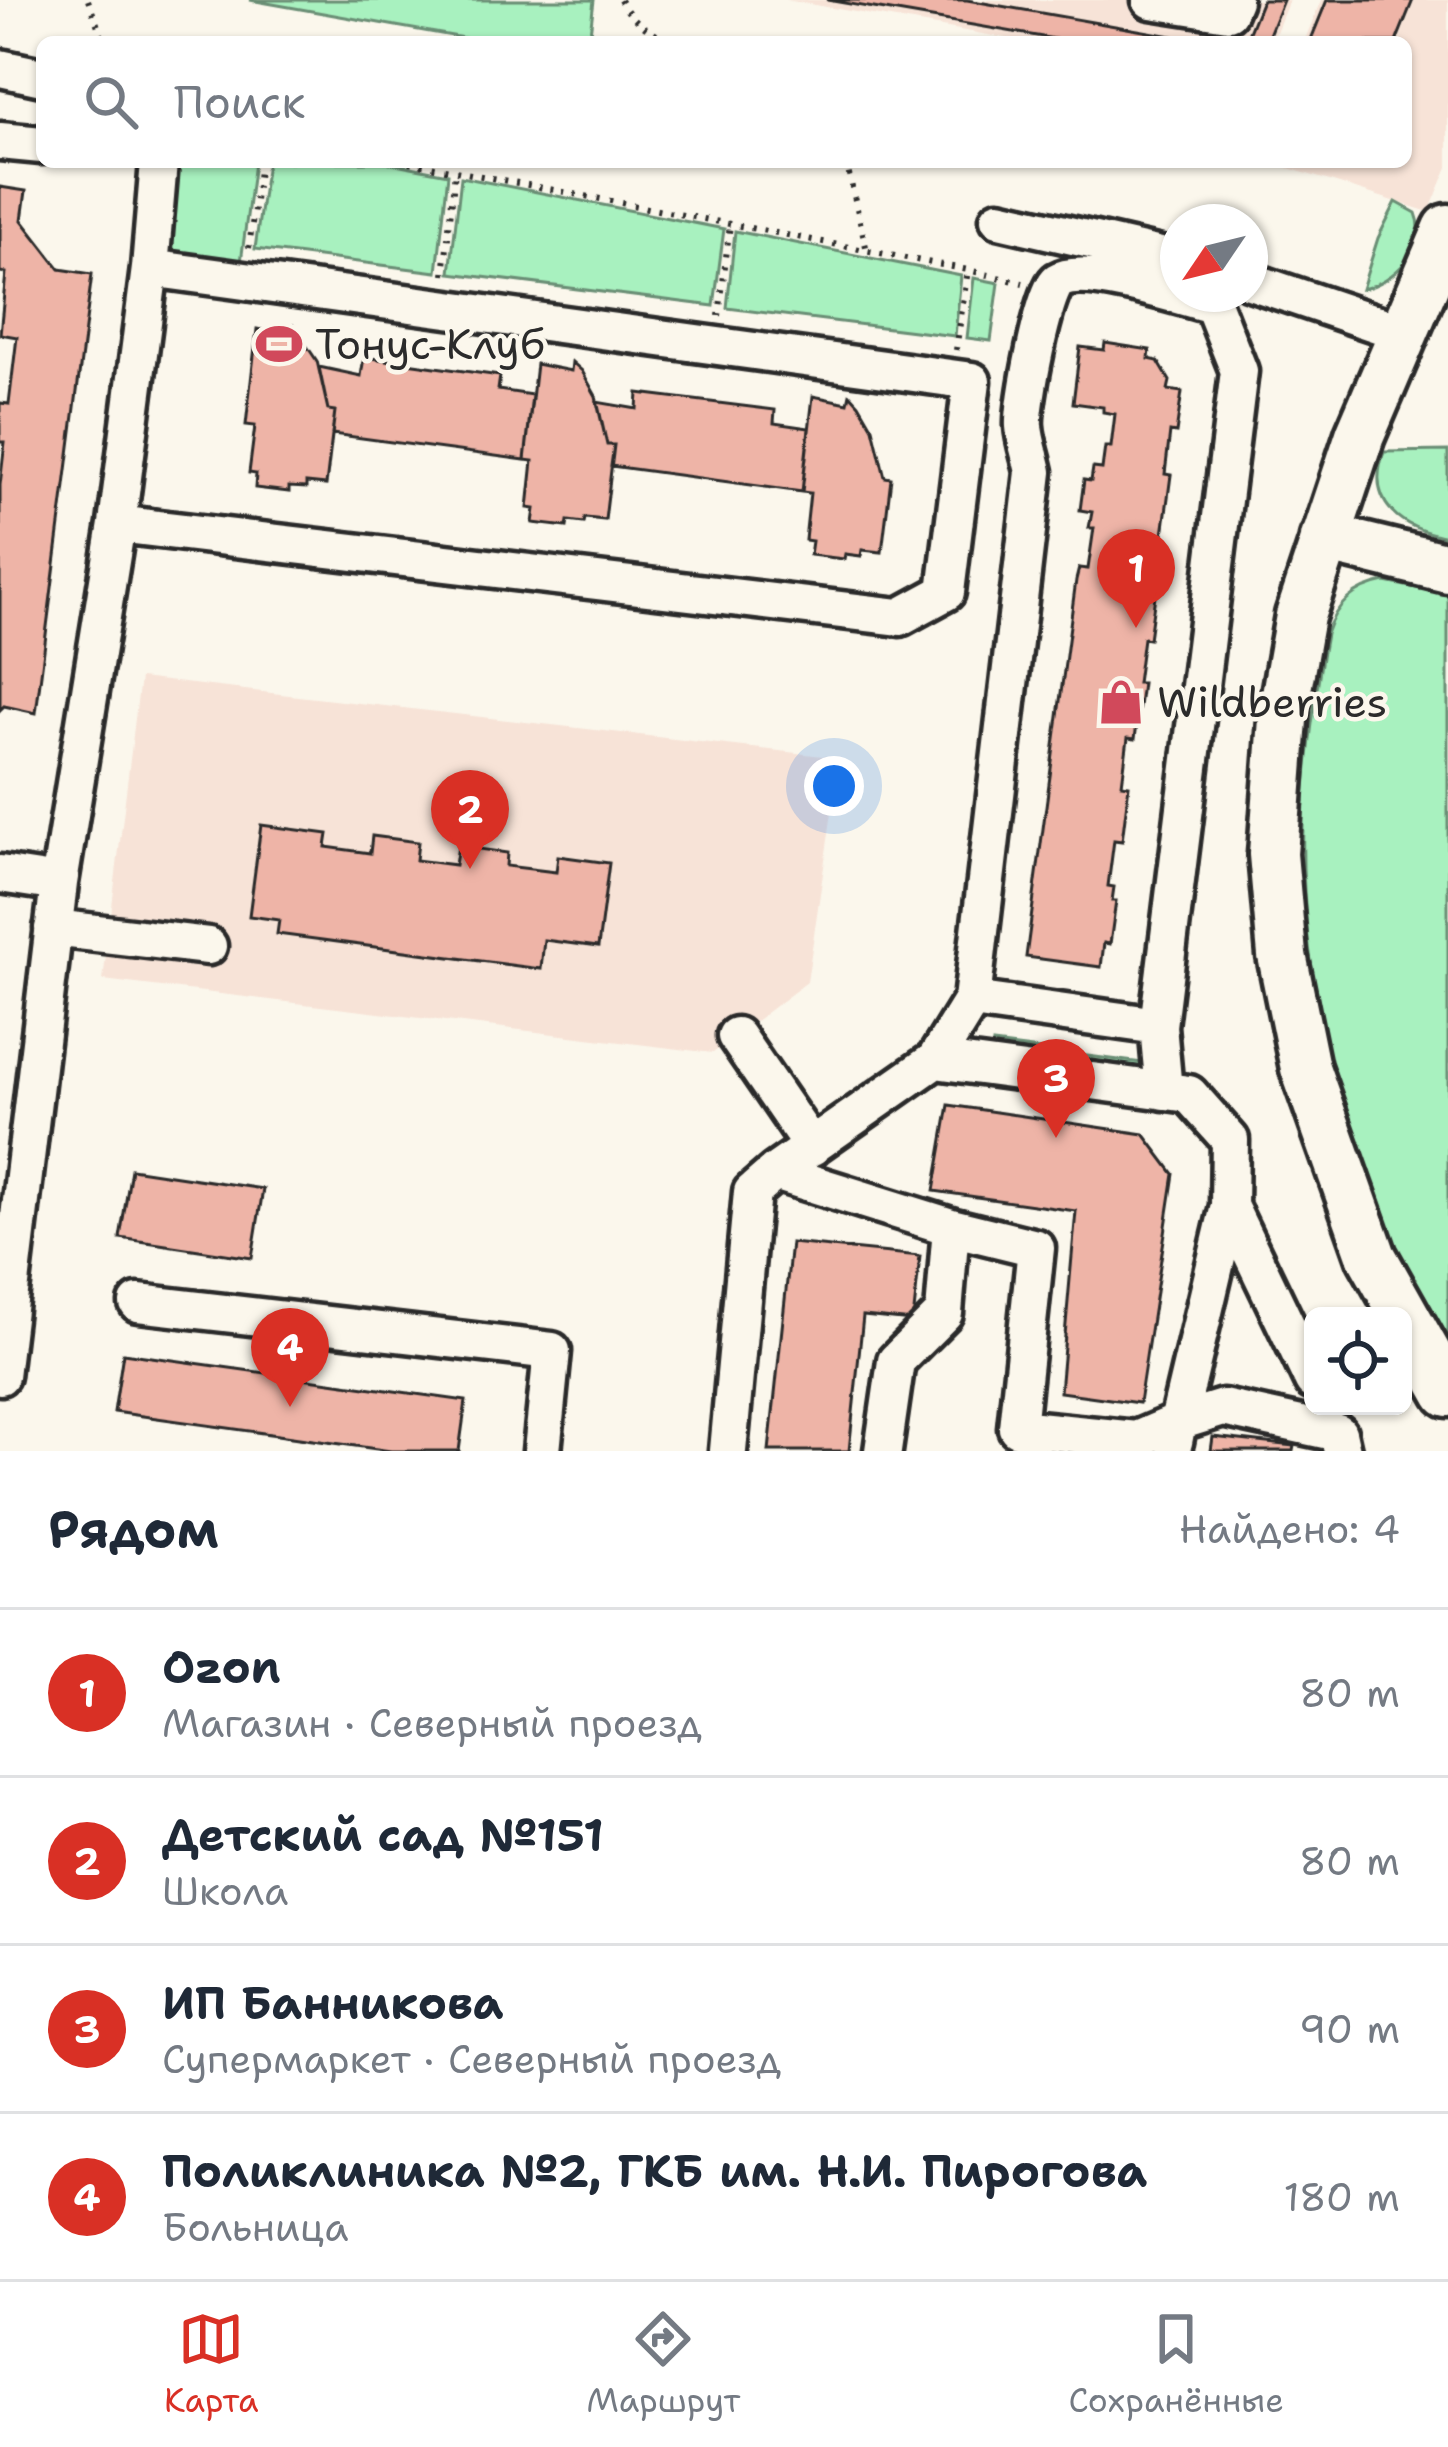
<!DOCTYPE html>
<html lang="ru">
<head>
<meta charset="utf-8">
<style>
  :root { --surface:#fff; --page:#f2f2f3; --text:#1f2937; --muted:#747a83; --line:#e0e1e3; --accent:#d93025 }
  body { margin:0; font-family:"Shantell Sans",sans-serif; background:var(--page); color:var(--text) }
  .controls { position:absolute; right:36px; bottom:36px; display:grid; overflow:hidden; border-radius:18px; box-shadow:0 3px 9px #0004 }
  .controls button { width:108px; height:108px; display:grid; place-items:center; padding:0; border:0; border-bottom:3px solid var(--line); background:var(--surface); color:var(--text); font:60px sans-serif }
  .compass { position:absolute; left:1160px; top:204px; width:108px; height:108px; border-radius:50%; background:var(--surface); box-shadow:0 3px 9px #0004; rotate:235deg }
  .you { position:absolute; left:834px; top:786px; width:42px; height:42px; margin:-30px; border:9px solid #fff; border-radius:50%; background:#1a73e8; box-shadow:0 0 0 18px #1a73e833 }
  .badge { display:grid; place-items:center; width:78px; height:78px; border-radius:50%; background:var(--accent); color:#fff; font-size:39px; font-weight:700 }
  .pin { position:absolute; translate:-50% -99px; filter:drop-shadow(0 3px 6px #0008) }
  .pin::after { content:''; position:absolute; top:63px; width:42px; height:36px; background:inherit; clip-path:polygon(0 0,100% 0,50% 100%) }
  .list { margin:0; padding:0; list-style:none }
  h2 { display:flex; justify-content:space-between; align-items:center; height:156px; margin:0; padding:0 48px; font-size:51px }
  h2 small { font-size:39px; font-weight:400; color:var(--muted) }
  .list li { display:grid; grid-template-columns:78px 1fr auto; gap:36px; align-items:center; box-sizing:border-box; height:168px; padding:0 48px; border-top:3px solid var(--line) }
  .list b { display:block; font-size:45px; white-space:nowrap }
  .list p { margin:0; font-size:39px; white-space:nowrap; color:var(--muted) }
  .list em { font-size:39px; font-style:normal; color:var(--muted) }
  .icon { flex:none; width:66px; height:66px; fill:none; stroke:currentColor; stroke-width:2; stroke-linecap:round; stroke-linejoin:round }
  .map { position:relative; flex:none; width:1448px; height:1451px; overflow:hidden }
  .search { position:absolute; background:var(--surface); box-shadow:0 3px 9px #0004; left:36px; right:36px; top:36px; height:132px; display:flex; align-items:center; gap:30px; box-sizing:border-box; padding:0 42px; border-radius:18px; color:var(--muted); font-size:45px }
  .sheet { height:828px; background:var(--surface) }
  nav { display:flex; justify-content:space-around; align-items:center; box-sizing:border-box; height:168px; border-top:3px solid var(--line); background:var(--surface); font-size:33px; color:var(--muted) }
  nav a { display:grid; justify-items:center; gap:6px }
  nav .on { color:var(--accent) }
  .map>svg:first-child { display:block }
  .built { fill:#f7e3d7 }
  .green { fill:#a8f1bf; stroke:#6a8e75; stroke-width:3 }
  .building { fill:#eeb4a7; stroke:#2b2b2b; stroke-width:3 }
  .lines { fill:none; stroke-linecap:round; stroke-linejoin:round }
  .minor-casing { stroke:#2b2b2b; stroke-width:45 }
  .major-casing { stroke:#2b2b2b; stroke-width:57 }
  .path { stroke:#2b2b2b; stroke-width:6; stroke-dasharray:3 9; stroke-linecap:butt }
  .minor { stroke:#fbf7ec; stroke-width:36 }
  .major { stroke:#fbf7ec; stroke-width:48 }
  .labels { text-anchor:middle; stroke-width:9; stroke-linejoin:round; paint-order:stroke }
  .poi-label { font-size:42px; fill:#2b2b2b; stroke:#fbf7ec; text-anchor:start }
</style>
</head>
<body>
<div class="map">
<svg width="1448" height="1451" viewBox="0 0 1448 1451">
  <rect width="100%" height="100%" fill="#fbf7ec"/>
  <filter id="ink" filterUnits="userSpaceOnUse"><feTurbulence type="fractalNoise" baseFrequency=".00833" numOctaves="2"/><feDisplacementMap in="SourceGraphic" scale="24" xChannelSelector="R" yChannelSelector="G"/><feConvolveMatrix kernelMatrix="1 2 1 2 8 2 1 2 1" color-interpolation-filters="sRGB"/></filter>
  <g filter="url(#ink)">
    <path class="built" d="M786 0H1289L1272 42H1029Z
      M1321 0H1448V167L1429 212 1269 162H1406V42H1304Z
      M140 678 840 758 807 982 713 1053 103 980Z"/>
    <path class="green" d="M250 0H594L589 42H486Z
      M169 162H254L240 270 163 252Z
      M267 162H385L448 174 437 272 255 249Z
      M461 177 724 229 714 306 450 273Z
      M1396 202 1416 213C1430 247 1393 283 1362 289L1378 238Z
      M735 231 961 276 955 336 727 308Z
      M974 278 999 283 991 341 967 338Z
      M1448 451V537C1402 529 1365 504 1384 452Z
      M1385 582 1448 594V1349C1431 1317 1412 1285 1397 1252 1337 1126 1299 965 1303 825 1305 762 1315 696 1326 634 1336 604 1354 588 1385 582Z
      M993 1044 1143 1063 1141 1073 992 1054Z"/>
    <path class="building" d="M827 0H967L1206 42H1072Z
      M1262 0H1283L1266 42H1245Z
      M1327 0H1413L1396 42H1310Z
      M0 187 26 191 22 220 60 269 92 274 36 713 4 706 0 710V485L5 442H0V403L9 404 17 337 0 334 6 273 0 272Z
      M294 327 317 361 328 410 335 411 326 485 306 483V488L289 487V492L255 488 256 474 249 473 255 426 246 425 257 329 293 336Z
      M1105 343 1150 350 1149 359 1158 361 1170 381 1168 390 1182 392 1176 433 1170 432 1165 474 1171 475 1163 535H1158L1152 580 1157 581 1149 639 1143 638 1137 683H1142L1135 739 1128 738 1122 784 1129 785 1122 841 1114 840 1108 886 1114 887 1112 901H1116L1110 944 1104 943 1101 967 1026 957 1076 580 1079 568 1088 569 1094 528H1089L1092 512 1080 510 1084 480 1091 481 1093 468 1102 469 1105 447H1111L1115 414 1103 412V407L1073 403 1080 347 1104 350Z
      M364 357 500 376 498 390 532 395 525 460 332 434 335 411 328 410 319 367 361 376Z
      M572 362 582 371 596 396 607 445H614L605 520 585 518 584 523 568 521 567 527 533 523 535 509 528 508 533 461 525 460 536 364 571 371Z
      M638 393 775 410 774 423 809 428 802 492 611 466 614 445H607L597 402 637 409Z
      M850 394 859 404 873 428 885 477 891 478 882 552 862 550 861 556 845 554 844 559 810 555 812 541 805 540 810 493 802 492 813 396 848 403Z
      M261 825 328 834 326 847 370 853 372 836 418 842 416 860 455 865 458 846 507 853 506 866 556 872 558 856 609 863 598 947 544 940 541 969 277 934 279 920 249 916Z
      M949 1105 1144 1134 1174 1174 1139 1403 1060 1392 1076 1211 934 1191Z
      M131 1169 263 1189 252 1258 120 1238Z
      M791 1243 920 1256 913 1321 863 1316 849 1451H769Z
      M123 1353 466 1401 459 1451H391L114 1412Z
      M1213 1437 1294 1446 1293 1451H1211Z"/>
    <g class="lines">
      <g class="minor-casing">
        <path id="minor" d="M1151 0 1228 12 1233 0
          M0 68 42 77
          M0 141 42 145
          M999 219 1178 260
          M150 268 972 381 946 592 900 617 117 524 150 268 159 162
          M1250 281 1404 333
          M0 874 59 883
          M53 928 208 946
          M972 1000 1158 1026
          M736 1036 812 1147
          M935 1060 972 1000 1034 472C1031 457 1025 441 1024 426 1022 407 1044 290 1058 281 1084 264 1182 297 1213 305L1239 371 1158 1026 1164 1091
          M775 1172 935 1060 1189 1094 1230 1140 1229 1206 1313 1381
          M951 1227 1036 1248 1017 1428 1136 1440 1178 1422 1229 1206
          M138 1303 552 1351 542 1451
          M0 1376 59 883 117 524
          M1174 1442 1178 1422 1223 1408 1338 1433 1342 1451
          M728 1451 752 1192 775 1172 951 1227 944 1313 896 1361 883 1451"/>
      </g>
      <g class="major-casing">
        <path id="major" d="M1448 229 1360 435 1300 616 1284 706 1273 854 1282 955 1305 1068 1372 1257 1448 1392
          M1325 538 1448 568"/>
      </g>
      <path class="path" d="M88 0 104 42
        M620 0C632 21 649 31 669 42
        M409 162 968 270 1023 283
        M846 162 867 251
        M249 248 260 162
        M444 275 455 171
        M719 316 730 224
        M956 350 968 270"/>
      <use href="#minor" class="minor"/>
      <use href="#major" class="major"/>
    </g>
  </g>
  <defs>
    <g id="stadium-bare" transform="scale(3.6)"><path d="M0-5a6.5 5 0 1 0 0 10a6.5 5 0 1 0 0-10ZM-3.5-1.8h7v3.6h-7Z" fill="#d1495b" stroke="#fbf7ec" stroke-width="2.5" paint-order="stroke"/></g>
    <g id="shop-bare" transform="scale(3.6)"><path d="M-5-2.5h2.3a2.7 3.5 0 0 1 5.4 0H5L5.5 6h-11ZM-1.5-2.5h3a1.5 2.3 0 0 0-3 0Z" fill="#d1495b" stroke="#fbf7ec" stroke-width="2.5" paint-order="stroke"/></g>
  </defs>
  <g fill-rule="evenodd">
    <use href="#stadium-bare" x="279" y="344"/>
    <use href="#shop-bare" x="1121" y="702"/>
  </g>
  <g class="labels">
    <g class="poi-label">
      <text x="315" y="359">Тонус-Клуб</text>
      <text x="1157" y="717">Wildberries</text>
    </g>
  </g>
</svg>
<div class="controls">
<button><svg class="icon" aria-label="locate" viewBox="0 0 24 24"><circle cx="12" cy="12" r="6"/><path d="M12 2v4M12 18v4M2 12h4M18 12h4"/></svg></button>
</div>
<svg class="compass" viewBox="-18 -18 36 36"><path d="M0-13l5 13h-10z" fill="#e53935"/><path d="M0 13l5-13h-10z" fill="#747a83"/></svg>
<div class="you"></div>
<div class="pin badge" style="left:1136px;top:628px">1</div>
<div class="pin badge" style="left:470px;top:869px">2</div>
<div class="pin badge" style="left:1056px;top:1138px">3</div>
<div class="pin badge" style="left:290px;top:1407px">4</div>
<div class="search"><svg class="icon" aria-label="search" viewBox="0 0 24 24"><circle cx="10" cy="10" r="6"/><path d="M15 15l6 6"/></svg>Поиск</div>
</div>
<section class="sheet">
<h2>Рядом<small>Найдено: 4</small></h2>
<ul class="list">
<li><span class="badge">1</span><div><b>Ozon</b><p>Магазин · Северный проезд</p></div><em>80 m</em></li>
<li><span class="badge">2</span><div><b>Детский сад №151</b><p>Школа</p></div><em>80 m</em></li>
<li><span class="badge">3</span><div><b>ИП Банникова</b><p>Супермаркет · Северный проезд</p></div><em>90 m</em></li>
<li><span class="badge">4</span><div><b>Поликлиника №2, ГКБ им. Н.И. Пирогова</b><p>Больница</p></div><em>180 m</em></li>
</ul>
</section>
<nav>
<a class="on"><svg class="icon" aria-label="map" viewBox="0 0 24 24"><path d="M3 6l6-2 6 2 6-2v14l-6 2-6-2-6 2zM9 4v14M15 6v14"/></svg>Карта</a>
<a><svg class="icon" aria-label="directions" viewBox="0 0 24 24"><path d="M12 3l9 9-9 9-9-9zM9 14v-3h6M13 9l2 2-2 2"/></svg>Маршрут</a>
<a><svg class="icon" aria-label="saved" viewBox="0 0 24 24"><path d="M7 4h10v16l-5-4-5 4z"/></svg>Сохранённые</a>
</nav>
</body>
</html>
